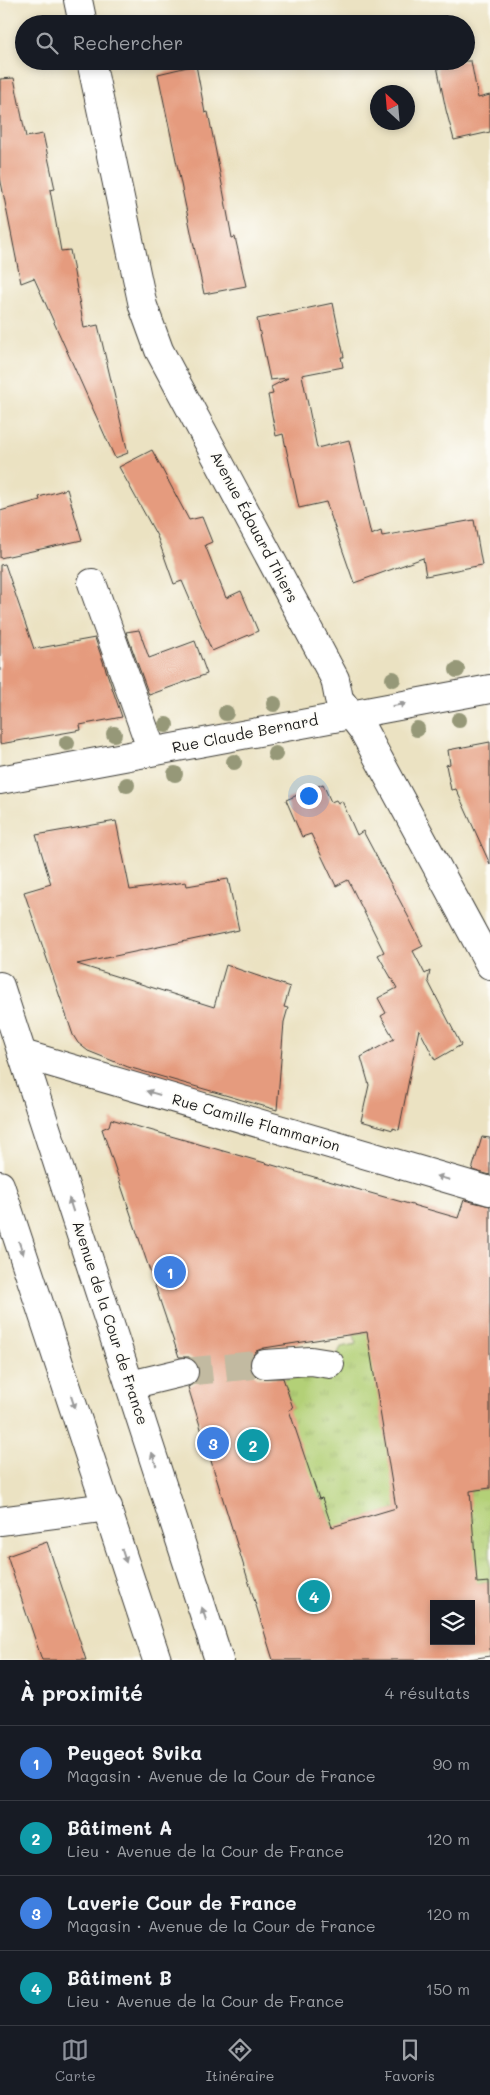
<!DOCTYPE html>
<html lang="fr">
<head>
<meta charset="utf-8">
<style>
  :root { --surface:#171b24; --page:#242831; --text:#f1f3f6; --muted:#9ea1a6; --line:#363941; --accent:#8c9099 }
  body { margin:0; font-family:Mali,sans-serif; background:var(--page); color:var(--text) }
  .controls { position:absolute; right:15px; bottom:15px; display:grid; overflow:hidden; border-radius:0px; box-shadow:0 2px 8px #0003 }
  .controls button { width:45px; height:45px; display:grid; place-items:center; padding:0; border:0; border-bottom:1px solid var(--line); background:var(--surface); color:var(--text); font:25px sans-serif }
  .compass { position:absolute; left:370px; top:85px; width:45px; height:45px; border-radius:50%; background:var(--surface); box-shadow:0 2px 8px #0003; rotate:334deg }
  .you { position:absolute; left:308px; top:795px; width:18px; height:18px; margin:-12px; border:4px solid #fff; border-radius:50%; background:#1a73e8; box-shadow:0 0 0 8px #1a73e833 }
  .badge { display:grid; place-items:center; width:32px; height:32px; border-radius:50%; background:var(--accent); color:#fff; font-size:16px; font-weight:700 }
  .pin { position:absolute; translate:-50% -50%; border:2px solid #fff; box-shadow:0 1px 5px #0006 }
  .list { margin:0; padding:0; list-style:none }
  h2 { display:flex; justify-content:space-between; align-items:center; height:65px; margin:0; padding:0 20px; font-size:21px }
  h2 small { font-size:16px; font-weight:400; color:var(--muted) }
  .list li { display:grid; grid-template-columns:32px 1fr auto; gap:15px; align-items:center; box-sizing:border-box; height:75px; padding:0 20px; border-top:1px solid var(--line) }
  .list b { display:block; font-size:19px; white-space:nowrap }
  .list p { margin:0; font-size:16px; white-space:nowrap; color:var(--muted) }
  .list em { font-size:16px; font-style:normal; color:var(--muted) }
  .icon { flex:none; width:28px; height:28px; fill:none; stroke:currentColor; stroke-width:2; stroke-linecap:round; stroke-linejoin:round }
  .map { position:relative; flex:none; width:490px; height:1660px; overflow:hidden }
  .search { position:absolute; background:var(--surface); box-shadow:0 2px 8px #0003; left:15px; right:15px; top:15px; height:55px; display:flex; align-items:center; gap:12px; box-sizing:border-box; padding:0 18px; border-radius:28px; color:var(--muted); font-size:19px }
  .sheet { height:365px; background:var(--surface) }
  nav { display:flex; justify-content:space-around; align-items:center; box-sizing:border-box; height:70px; border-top:1px solid var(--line); background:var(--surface); font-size:14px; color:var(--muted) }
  nav a { display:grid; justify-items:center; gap:2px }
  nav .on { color:var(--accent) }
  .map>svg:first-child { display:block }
  .grass { fill:url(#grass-tufts); stroke:#68764a }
  .building { fill:#e59b7e; fill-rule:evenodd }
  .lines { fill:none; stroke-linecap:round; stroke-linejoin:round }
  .minor-tunnel { stroke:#c2baa1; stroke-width:28; stroke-dasharray:28 14; stroke-linecap:butt }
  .minor-casing { stroke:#3b3a35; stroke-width:30 }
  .major-casing { stroke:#3b3a35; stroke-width:30 }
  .minor { stroke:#fff; stroke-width:28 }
  .major { stroke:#fff; stroke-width:28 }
  .tree { fill:#969878 }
  .oneway { fill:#999 }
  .labels { text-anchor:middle; stroke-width:4; stroke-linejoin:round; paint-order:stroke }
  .street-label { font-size:15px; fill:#1c1c1c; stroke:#fdfcf7 }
</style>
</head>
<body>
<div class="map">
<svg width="490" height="1660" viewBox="0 0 490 1660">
  <defs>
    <pattern id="grass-tufts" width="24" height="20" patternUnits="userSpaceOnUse" patternTransform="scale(1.25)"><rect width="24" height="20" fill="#b3d077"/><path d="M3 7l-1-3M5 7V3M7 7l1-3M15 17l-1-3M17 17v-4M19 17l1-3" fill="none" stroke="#99b266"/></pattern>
  </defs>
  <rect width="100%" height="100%" fill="#fdfcf7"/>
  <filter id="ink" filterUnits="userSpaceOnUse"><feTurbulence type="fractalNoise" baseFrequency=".02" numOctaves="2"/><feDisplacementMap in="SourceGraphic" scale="10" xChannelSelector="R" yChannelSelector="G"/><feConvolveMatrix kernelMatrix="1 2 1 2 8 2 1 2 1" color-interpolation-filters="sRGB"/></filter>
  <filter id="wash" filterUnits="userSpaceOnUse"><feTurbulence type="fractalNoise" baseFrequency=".0096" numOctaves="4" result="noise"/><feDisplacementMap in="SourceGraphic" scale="20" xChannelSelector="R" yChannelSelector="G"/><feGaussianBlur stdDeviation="1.12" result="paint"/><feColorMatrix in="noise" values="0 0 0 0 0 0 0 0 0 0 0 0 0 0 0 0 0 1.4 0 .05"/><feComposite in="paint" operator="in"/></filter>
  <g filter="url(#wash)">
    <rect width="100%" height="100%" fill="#ebe2c2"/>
    <path class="grass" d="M367 1332 442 1495 490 1488V1600L489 1582 470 1584 426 1499 332 1528 322 1498 314 1500 284 1411 293 1408 286 1388 265 1382 311 1375 325 1379 341 1347 356 1344 354 1334Z"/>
    <g id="blocks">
      <path class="building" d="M436 61H471L478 98 490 95V132L454 140 446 110Z
        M196 65 205 113 208 112 216 152 232 238 235 237 246 286 204 294 158 74Z
        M14 78 26 137 43 134 55 189 50 190 61 251 70 250 84 328 98 325 128 453 115 458 34 278 21 283 0 177V79Z
        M333 303 344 357H341L343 367 302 375 317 448 349 440 371 535 381 531 382 536 474 520 482 565 426 576 423 558 354 583 326 502 299 508 283 434 276 436 268 395 273 394 271 387 288 378 270 380 257 319Z
        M152 450 189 520 202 517 212 542 205 545 226 598 241 591 258 631 212 651 182 581 174 584 157 536 119 467Z
        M67 489 82 540 0 558V511L40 500 39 497Z
        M5 564 34 649 95 638 122 717 80 725 81 730 0 744V565Z
        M139 630 149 658 195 641 207 674 149 695 126 632Z
        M490 742V864L456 789 451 790 446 765 450 764 448 750Z
        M323 784 331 802 336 800 338 803 342 801 357 835 363 831 409 918 423 946 413 951 425 974 430 971 428 981 461 1045 435 1060 419 1029 399 1130 393 1128V1130L361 1121 369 1085 361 1057 394 1039 381 1016 386 1013 378 998 397 988 378 955 384 952 348 880 336 886 311 834 302 837 286 800Z
        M116 821 130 890 186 882 187 886 228 879 239 930 77 964 214 1007 226 965 290 987 284 1007 288 1008 284 1022 277 1110 128 1067 88 1051 78 1043 73 1035 24 892 51 884 36 835Z
        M111 1119 458 1218 464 1200 490 1206V1488L470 1491 477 1583 489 1582 490 1656 463 1660H273L188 1387 195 1383 199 1377V1368L195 1361 189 1357H179L102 1129 109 1126ZM367 1332 396 1508 332 1527 322 1498 319 1499 289 1410 293 1408 283 1378H259L252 1373 249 1365 251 1358 256 1351 264 1348ZM434 1604H471V1641H434Z
        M482 1137 490 1138V1175L472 1170Z
        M47 1542 86 1660H42L7 1556Z"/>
    </g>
  </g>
  <g filter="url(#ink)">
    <use href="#blocks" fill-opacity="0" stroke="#3b3a35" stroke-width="1"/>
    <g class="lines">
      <path class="minor-tunnel" d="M184 1372 265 1364"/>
      <g class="minor-casing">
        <path id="minor" d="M78 0 83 24
          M91 61 143 306 159 350 335 679 339 699 363 730 490 965
          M92 583 152 751
          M0 780 490 689
          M22 1054 490 1191
          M265 1364 311 1361 330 1364
          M130 1385 184 1372
          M0 1521 108 1507"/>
      </g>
      <g class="major-casing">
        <path id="major" d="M0 986 219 1660
          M0 1185 157 1660"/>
      </g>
      <use href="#minor" class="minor"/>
      <use href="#major" class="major"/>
    </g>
    <g class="tree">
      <circle cx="457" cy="670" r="8"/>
      <circle cx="393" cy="679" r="8"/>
      <circle cx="274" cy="704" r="8"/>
      <circle cx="226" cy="713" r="8"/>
      <circle cx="459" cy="720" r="8"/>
      <circle cx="166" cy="725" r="8"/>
      <circle cx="417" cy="729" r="8"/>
      <circle cx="114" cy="734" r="8"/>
      <circle cx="67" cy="743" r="8"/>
      <circle cx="275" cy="754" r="8"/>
      <circle cx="234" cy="762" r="8"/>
      <circle cx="175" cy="774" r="8"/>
      <circle cx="127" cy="785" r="8"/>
    </g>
    <defs><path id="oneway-solid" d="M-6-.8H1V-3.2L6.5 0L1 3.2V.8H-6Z" transform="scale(1.25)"/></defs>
    <g class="oneway">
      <use href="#oneway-solid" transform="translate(399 705) rotate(-10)"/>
      <use href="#oneway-solid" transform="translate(153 1093) rotate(-164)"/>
      <use href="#oneway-solid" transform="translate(443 1178) rotate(-164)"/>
      <use href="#oneway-solid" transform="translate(71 1205) rotate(-108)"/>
      <use href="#oneway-solid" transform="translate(21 1248) rotate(71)"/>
      <use href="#oneway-solid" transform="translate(73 1402) rotate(72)"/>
      <use href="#oneway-solid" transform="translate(154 1459) rotate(-108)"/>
      <use href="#oneway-solid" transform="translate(124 1556) rotate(72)"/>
      <use href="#oneway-solid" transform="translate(204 1614) rotate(-108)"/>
    </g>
  </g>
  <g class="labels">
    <g class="street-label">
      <text transform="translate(254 527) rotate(62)" y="5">Avenue Édouard Thiers</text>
      <text transform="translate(245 734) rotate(-11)" y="5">Rue Claude Bernard</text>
      <text transform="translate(256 1123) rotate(16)" y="5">Rue Camille Flammarion</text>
      <text transform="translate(110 1323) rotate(72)" y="5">Avenue de la Cour de France</text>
    </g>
  </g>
</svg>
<div class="controls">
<button><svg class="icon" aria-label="layers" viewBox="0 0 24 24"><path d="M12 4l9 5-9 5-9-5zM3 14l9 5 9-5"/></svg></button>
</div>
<svg class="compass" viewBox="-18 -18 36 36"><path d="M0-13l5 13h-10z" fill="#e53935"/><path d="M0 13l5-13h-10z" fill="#9ea1a6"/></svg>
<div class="you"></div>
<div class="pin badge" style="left:170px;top:1272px;background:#3f7fe0">1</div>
<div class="pin badge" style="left:253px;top:1445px;background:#0f9aa8">2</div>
<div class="pin badge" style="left:213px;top:1443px;background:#3f7fe0">3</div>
<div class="pin badge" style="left:314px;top:1596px;background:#0f9aa8">4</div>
<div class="search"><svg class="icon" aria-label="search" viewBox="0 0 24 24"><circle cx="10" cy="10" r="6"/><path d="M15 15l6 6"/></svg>Rechercher</div>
</div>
<section class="sheet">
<h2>À proximité<small>4 résultats</small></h2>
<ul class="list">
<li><span class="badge" style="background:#3f7fe0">1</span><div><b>Peugeot Svika</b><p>Magasin · Avenue de la Cour de France</p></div><em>90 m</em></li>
<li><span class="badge" style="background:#0f9aa8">2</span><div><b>Bâtiment A</b><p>Lieu · Avenue de la Cour de France</p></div><em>120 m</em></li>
<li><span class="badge" style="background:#3f7fe0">3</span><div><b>Laverie Cour de France</b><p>Magasin · Avenue de la Cour de France</p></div><em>120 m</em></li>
<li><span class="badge" style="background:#0f9aa8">4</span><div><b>Bâtiment B</b><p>Lieu · Avenue de la Cour de France</p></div><em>150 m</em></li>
</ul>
</section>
<nav>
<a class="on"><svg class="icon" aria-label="map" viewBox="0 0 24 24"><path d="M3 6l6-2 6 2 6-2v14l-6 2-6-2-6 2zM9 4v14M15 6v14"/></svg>Carte</a>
<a><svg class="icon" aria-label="directions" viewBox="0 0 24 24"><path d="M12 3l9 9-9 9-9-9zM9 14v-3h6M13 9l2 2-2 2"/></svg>Itinéraire</a>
<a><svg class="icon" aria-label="saved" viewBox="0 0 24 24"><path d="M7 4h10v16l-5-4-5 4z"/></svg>Favoris</a>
</nav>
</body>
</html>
